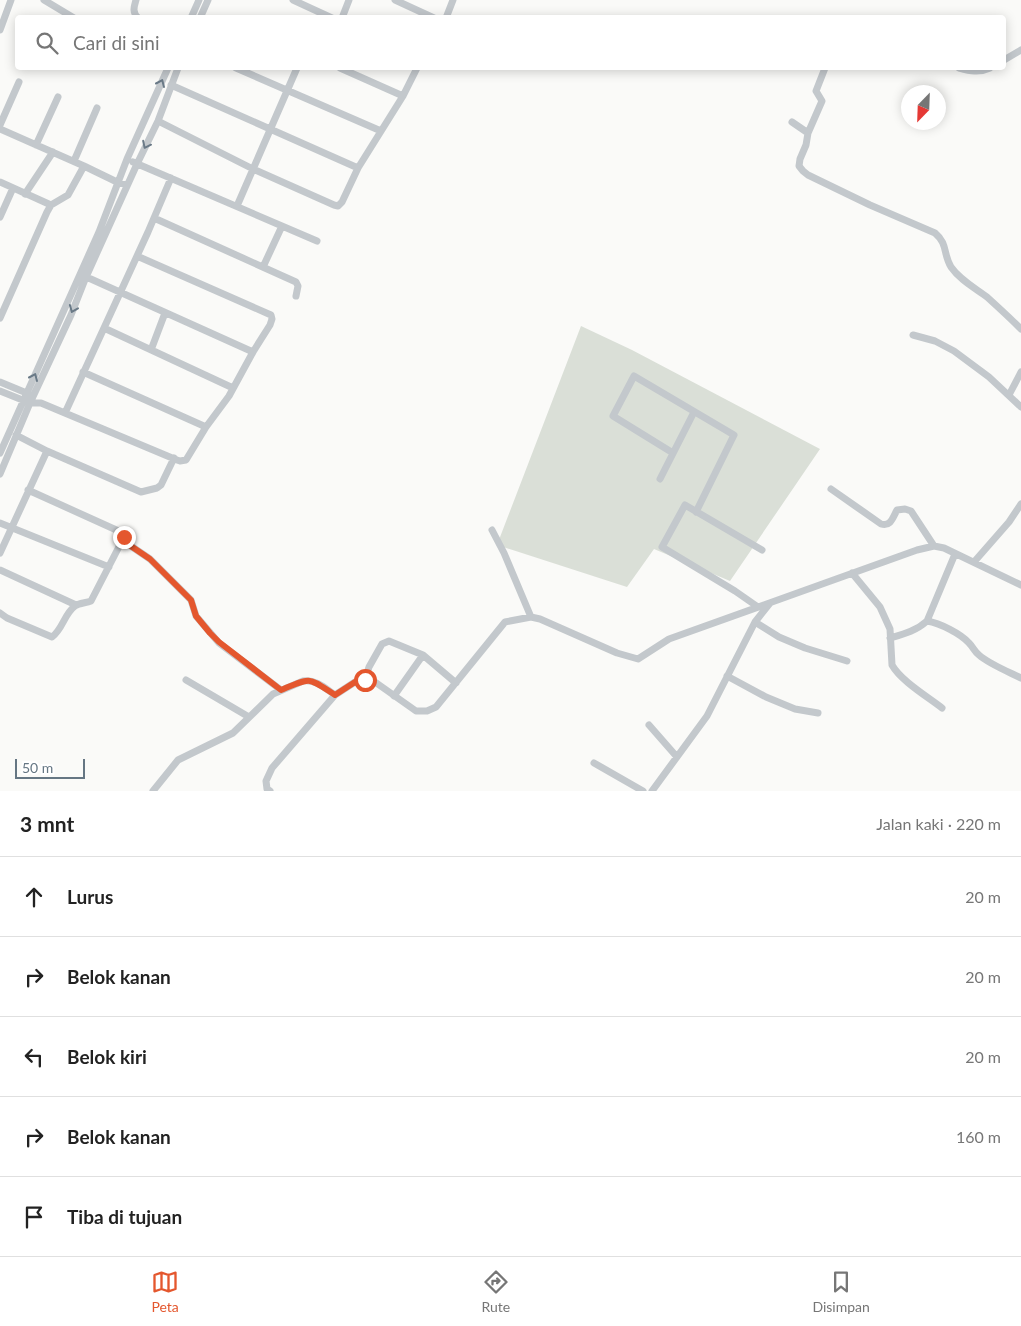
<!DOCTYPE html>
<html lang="id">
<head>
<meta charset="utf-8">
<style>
  :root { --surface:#fff; --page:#f6f6f6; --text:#222; --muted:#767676; --line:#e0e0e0; --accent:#e4572e }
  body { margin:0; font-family:Lato,sans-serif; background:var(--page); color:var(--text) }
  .compass { position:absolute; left:901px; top:85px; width:45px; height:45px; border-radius:50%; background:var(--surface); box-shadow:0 2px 12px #0003; rotate:203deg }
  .scale { position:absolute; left:15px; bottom:12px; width:70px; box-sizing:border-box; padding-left:5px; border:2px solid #657683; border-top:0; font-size:14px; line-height:18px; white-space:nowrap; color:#657683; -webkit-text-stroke:4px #fff; paint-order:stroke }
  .stop { position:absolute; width:15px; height:15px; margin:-11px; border:4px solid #e4572e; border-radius:50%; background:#fff }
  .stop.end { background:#e4572e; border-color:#fff; box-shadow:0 1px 5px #0008 }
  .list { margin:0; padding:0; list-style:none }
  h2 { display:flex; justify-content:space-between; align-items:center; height:65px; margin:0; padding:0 20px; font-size:21px }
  h2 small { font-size:16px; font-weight:400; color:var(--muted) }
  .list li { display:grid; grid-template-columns:32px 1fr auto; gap:15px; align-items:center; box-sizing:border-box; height:80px; padding:0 20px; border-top:1px solid var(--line) }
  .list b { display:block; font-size:19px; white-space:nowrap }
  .list em { font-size:16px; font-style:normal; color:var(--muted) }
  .icon { flex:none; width:28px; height:28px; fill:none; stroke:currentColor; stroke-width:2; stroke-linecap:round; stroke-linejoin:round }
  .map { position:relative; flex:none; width:1021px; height:791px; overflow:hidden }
  .search { position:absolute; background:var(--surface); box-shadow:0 2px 12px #0003; left:15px; right:15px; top:15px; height:55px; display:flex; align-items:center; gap:12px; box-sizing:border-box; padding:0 18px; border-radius:5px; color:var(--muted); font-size:19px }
  .sheet { height:465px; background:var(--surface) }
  nav { display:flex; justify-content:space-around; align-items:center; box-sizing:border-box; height:70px; border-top:1px solid var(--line); background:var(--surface); font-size:14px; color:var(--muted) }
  nav a { display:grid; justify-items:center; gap:2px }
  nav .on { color:var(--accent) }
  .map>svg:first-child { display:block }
  .green { fill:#dadfd7 }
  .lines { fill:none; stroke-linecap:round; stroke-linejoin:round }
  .minor { stroke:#c3c8cc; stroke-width:7 }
  .oneway { stroke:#6a7a87 }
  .route { stroke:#e4572e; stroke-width:6 }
</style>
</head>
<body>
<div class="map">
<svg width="1021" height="791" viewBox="0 0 1021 791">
  <rect width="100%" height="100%" fill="#fafaf8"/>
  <path class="green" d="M581 326 632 350 820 449 730 581 654 549 627 587 497 545Z"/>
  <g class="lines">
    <path class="minor" d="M44 0 74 18
      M136 0C134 7 132 12 138 18
      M293 0 332 18
      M395 0 434 18
      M191 18 199 0
      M200 18 208 0
      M342 18 349 0
      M446 18 453 0
      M0 30 11 0
      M1004 60 1021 50
      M236 68 381 131
      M340 68 403 96
      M825 68 816 91 822 101 808 133 806 145 800 159 799 166 803 171 808 175 870 205 935 233C948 244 943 254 951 267 960 280 975 288 987 297 998 307 1010 318 1021 329
      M959 68C970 71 979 73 990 68
      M171 85 358 168
      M158 121 253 169 334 205 338 206 342 202 358 168 403 96 417 68
      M792 122 808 133
      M0 125 19 82
      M0 129 84 166 117 182 127 185
      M36 145 58 97
      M74 161 97 108
      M133 162 317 241
      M0 182 51 205
      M25 194 53 152
      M237 206 297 68
      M0 217 13 188
      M154 218 296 282 298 286 296 296
      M263 267 282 226
      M82 275 253 352
      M0 318 47 212 51 205 68 195 84 166
      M104 328 233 388
      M913 335 935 341 954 351 989 377 1021 407
      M151 350 165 313
      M83 372 206 427
      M0 382 29 394
      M0 391 30 403H41L177 460 180 461 186 460 206 427 229 396 253 352 270 325 272 319 271 315 137 256
      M1009 395 1021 372
      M65 413 148 232 171 178
      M16 435 47 451 141 492 157 488 161 485 174 458
      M0 453 99 232 127 159 168 68
      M673 453 613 416 634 376 734 435 696 512
      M0 474 30 403 71 315 86 277 137 164 158 121 178 68
      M660 479 694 412
      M831 489 881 524C891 527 893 517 897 510L905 509 911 511 934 546
      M0 523 109 567
      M492 530 504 553 531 617
      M122 540 150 559 191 600 196 616 219 643 281 690
      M0 553 47 451
      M974 562 1009 522 1021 504
      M0 570 76 605
      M852 573 880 607 890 629 892 665C901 681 928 697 942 708
      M758 607 735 591 662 547 685 505 762 550
      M0 613 7 618 52 637C63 629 64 614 75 606 79 603 86 603 91 601L124 537 123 533 28 490
      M927 621 955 554
      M755 622 779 637 805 648 847 661
      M890 638C904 634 916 631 927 621 940 623 961 634 969 643 973 647 975 652 979 655 989 664 1009 672 1021 678
      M727 676 766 697 795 709 818 713
      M186 680 249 717
      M365 680 369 667 382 644 389 641 423 655 456 683
      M394 696 423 655
      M649 725 677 757
      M594 763 643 791
      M153 791 178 760 233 733 273 694 303 681C315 679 325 688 335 695
      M270 791 267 789 266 781 272 768 335 695 355 682 365 680 375 682 416 711H427L436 707 505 622 531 617 540 619 617 653 638 659 669 639 917 550 934 546 944 548 1021 585
      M652 791 707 716 755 622 770 603"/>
  </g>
  <defs><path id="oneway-chevron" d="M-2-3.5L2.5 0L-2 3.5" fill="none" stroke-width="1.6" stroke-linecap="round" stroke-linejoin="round" transform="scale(1.25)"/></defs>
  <g class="oneway">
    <use href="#oneway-chevron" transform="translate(161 83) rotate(-66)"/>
    <use href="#oneway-chevron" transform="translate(146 145) rotate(116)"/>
    <use href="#oneway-chevron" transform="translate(73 309) rotate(112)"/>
    <use href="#oneway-chevron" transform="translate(34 377) rotate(-66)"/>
  </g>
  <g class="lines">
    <path class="route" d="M124 537 122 540 150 559 191 600 196 616 210 633 219 642 281 690C312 677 307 677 335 695L355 682 365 680"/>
  </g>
</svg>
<svg class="compass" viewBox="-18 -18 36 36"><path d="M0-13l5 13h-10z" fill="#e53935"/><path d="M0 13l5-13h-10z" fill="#767676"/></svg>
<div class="scale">50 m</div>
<div class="stop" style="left:365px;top:680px"></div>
<div class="stop end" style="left:124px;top:537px"></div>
<div class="search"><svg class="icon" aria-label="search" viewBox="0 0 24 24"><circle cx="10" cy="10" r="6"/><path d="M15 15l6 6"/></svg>Cari di sini</div>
</div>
<section class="sheet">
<h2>3 mnt<small>Jalan kaki · 220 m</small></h2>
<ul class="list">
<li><svg class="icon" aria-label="ahead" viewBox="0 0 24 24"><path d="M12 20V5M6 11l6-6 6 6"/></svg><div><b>Lurus</b></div><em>20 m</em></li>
<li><svg class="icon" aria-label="right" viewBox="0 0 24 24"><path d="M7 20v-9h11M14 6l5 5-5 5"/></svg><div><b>Belok kanan</b></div><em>20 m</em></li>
<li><svg class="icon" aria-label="left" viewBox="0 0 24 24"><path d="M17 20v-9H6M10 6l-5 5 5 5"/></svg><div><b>Belok kiri</b></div><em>20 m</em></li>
<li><svg class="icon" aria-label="right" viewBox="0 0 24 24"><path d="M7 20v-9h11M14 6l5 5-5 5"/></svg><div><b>Belok kanan</b></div><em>160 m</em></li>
<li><svg class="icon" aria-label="arrive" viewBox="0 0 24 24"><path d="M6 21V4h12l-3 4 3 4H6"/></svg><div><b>Tiba di tujuan</b></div></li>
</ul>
</section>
<nav>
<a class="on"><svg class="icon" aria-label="map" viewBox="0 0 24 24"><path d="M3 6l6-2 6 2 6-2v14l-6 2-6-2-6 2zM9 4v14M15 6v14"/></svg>Peta</a>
<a><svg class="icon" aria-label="directions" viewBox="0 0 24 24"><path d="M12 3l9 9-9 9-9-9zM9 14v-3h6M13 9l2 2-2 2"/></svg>Rute</a>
<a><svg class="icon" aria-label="saved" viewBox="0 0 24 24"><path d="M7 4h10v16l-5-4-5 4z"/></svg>Disimpan</a>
</nav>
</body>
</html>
